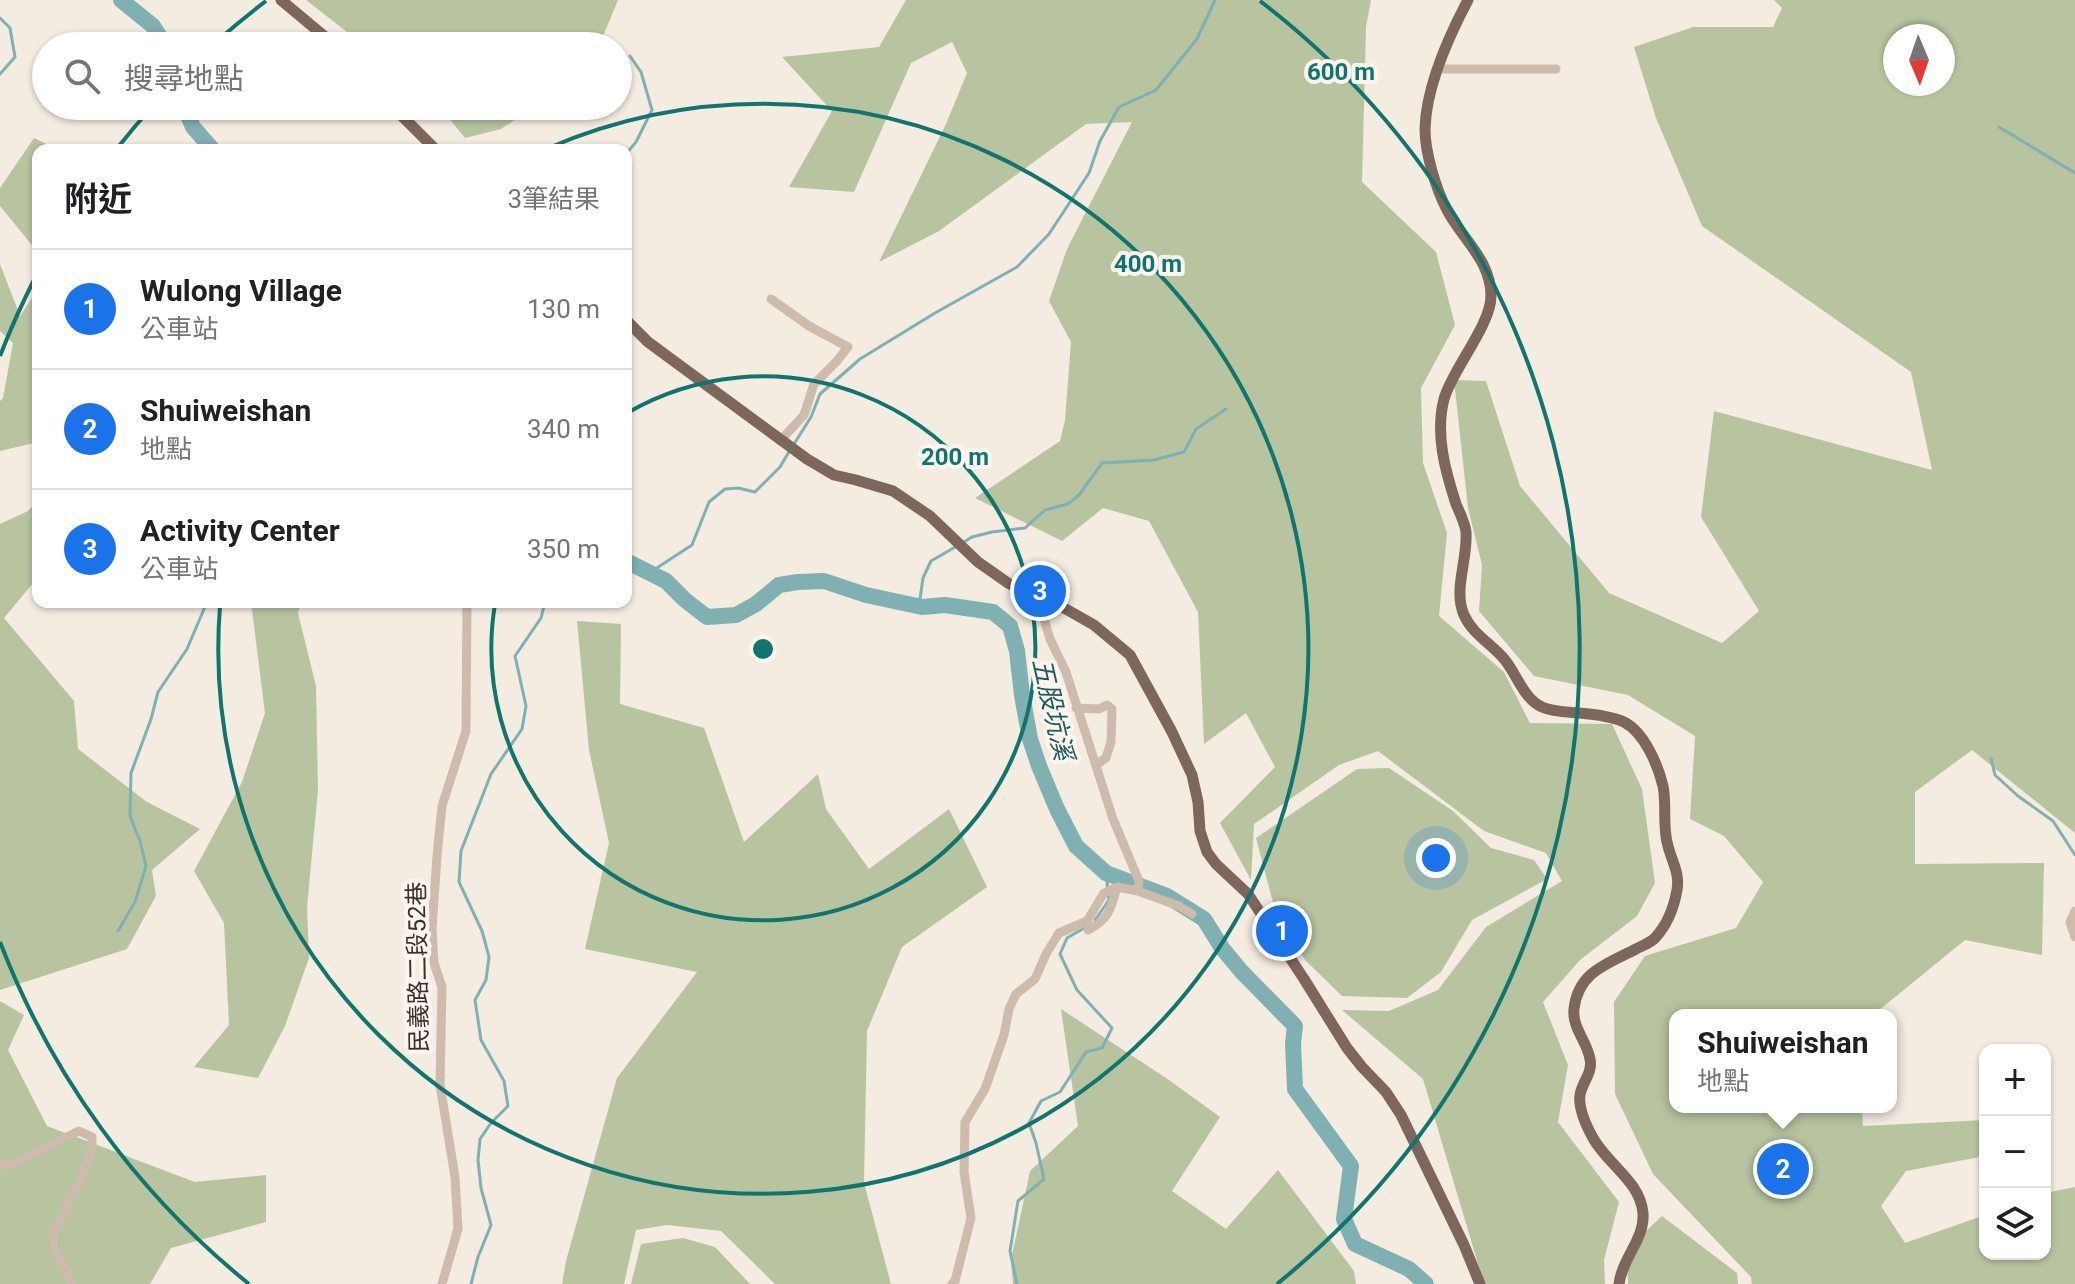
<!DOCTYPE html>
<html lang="zh-TW">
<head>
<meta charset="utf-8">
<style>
  :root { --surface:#fff; --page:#f2f2f2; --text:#202124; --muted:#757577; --line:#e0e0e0; --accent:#1a73e8 }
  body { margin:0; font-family:Roboto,"Noto Sans TC",sans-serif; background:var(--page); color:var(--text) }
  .controls { position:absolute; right:24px; bottom:24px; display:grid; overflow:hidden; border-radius:16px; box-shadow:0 2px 6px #0004 }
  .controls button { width:72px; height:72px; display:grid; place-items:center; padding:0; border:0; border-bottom:2px solid var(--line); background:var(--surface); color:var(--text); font:40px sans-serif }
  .compass { position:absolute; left:1883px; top:24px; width:72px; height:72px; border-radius:50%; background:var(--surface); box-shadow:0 2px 6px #0004; rotate:178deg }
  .you { position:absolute; left:1436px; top:858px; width:28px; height:28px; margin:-20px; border:6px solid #fff; border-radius:50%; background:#1a73e8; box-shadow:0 0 0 12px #1a73e833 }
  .badge { display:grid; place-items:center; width:52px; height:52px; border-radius:50%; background:var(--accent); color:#fff; font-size:26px; font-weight:700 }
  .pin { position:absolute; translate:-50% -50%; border:4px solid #fff; box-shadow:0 2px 8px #0006 }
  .popup { position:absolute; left:1669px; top:1009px; width:228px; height:104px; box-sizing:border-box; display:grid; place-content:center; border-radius:16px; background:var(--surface); filter:drop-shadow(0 2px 6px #0005); font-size:26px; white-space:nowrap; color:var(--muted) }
  .popup b { font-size:30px; color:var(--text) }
  .popup::after { content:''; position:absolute; left:50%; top:100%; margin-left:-16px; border:16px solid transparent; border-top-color:var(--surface) }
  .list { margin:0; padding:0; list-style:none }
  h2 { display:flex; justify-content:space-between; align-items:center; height:104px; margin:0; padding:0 32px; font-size:34px }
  h2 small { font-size:26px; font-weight:400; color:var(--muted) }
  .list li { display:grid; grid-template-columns:52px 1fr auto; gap:24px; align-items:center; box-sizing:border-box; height:120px; padding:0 32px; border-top:2px solid var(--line) }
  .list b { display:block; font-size:30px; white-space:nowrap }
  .list p { margin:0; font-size:26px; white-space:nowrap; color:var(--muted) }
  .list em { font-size:26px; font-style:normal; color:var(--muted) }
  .icon { flex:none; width:44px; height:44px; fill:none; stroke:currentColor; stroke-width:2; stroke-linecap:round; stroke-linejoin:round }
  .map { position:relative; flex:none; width:2075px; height:1284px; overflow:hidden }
  .search { position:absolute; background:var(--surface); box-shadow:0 2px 6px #0004; left:32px; top:32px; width:600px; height:88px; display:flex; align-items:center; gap:20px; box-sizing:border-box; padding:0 28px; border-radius:44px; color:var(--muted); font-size:30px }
  .panel { position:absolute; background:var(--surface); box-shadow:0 2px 6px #0004; left:32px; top:144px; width:600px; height:464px; border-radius:16px }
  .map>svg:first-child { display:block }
  .green { fill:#b8c4a0; fill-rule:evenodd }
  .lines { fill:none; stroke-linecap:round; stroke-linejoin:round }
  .stream { stroke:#7fb0b2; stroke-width:3 }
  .river { stroke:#7fb0b2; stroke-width:16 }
  .minor { stroke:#cdbbac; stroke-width:9 }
  .major { stroke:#7d675c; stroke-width:11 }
  .ring { fill:none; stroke:#0f766e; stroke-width:4 }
  .labels { text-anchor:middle; stroke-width:8; stroke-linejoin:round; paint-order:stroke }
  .street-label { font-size:24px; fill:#3b302b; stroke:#fbf5ee }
  .water-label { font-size:26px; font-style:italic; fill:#1f5a5e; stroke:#fbf5ee }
  .centre { fill:#0f766e; stroke:#fbf5ee; stroke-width:4 }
  .ring-label { font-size:24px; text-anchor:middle; font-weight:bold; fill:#0f766e; stroke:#fbf5ee; stroke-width:8; stroke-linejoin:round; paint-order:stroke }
</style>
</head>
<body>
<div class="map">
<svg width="2075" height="1284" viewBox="0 0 2075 1284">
  <rect width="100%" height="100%" fill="#f4ebe1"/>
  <path class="green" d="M306 0H618L599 46H399L394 35 372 46H365Z
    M906 0H1371L1366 27 1362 182 1436 252 1455 325 1421 388 1423 463 1447 533 1439 616 1504 672 1530 723 1612 724 1642 789 1655 883 1637 916 1580 960 1543 1002 1568 1065 1558 1122 1619 1202 1604 1260 1605 1284H1484L1423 1079 1342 1010 1389 1011 1438 990 1486 927 1562 881 1546 853 1484 831 1378 751 1339 765 1254 824 1251 880 1220 823 1275 767 1246 713 1204 744 1198 612 1149 521 1103 508 1062 541 975 498 1060 441 1065 420 1071 342 1049 301 1067 249 1132 122 1086 124 939 231 879 262 946 124 967 73 952 42 911 63 854 192 789 187 832 111 782 57 879 47Z
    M1774 0H2075V833L1972 750 1915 792V864L2044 863 2042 955 1965 940 1873 1015H1675V1107H1862L1863 1126 1985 1120V1156L1906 1171 1881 1206 1905 1243 1985 1215V1254H2045V1193L2075 1187V1284H1752L1751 1277 1653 1174 1615 1094 1614 1002 1645 956 1736 928 1763 882 1724 836 1690 819 1695 736 1628 695 1534 676 1479 611 1482 565 1468 508 1454 380 1486 381 1520 486 1609 593 1722 643 1759 611 1701 517 1714 411 1932 470 1911 372 1702 226 1656 118 1634 47 1693 27H1773L1782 8ZM1895 36H1943V84H1895Z
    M439 106H536L501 129 465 138Z
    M34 138 59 150H38V261L36 250 0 206V188Z
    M0 264 20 316 38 289V442L0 451V401L3 398 13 343 0 331Z
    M38 500V577L4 618 74 701 78 749 147 802 200 829 152 870 156 896 127 949 0 990V524L28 511Z
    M251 602H301L298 613 316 686 318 790 307 907 309 958 285 1026 258 1078 194 1067 229 1025 224 923 194 871 242 782 265 713Z
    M577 621 621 624 620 704 704 728 744 842 818 774 826 809 869 869 949 809 987 887 902 947 867 1031 864 1183 891 1284H775L721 1231 667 1225 636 1230 624 1284H562L566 1261 617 1078 697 972 585 949 609 843 589 750Z
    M1389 768 1453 811 1491 848 1534 860 1547 879 1472 920 1441 972 1407 998 1342 996 1305 960 1275 910 1256 838 1357 769Z
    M0 1001 24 1015 8 1050 47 1126 195 1182 266 1175V1222L171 1248 150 1284H0Z
    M1061 1009 1169 1080 1220 1117 1172 1191 1226 1229 1278 1170 1354 1271 1356 1284H1013L1011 1260 1030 1171 1078 1126Z
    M1662 1216 1737 1273 1738 1284H1628L1627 1261 1643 1234Z
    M683 1238 715 1247 750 1284H631L641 1244Z"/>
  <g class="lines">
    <path class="stream" d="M0 18 10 28 15 57 0 74
      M1999 127 2075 173
      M626 154 636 142 652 110 641 72 630 56
      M794 444 811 417 820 394 860 359 935 313 1017 267 1049 234 1089 173 1100 141 1119 107 1156 90 1197 39 1215 0
      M964 542 972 537 992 532 1025 528 1045 510 1068 504 1079 495 1102 463 1154 460 1184 452 1196 429 1226 409
      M649 573 692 545 709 502 725 489 738 488 755 492 780 467 790 450
      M919 606 923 578 931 561 957 546
      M1991 758 1995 775 2018 796 2053 821 2075 855
      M1095 920 1109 900 1106 873
      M118 931 135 902 146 866 140 841 130 816 131 773 151 719 158 692 187 649 207 602
      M471 1284 478 1257 491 1225 481 1188 478 1160 480 1139 491 1123 508 1106 504 1081 481 1040 475 1000 486 980 489 957 482 931 459 882 461 851 491 774 522 729 526 706 515 656 541 618 545 602
      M1017 1284 1010 1251 1018 1201 1044 1179 1036 1143 1029 1123 1041 1101 1060 1092 1086 1052 1102 1048 1112 1028 1077 990 1060 954 1067 938 1086 927"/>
    <path class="river" d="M121 0 153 26 166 46
      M184 106 193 127 213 150
      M626 561 666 581 685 600 707 617 736 615 756 604 779 585 798 582 824 581 866 595 922 607 945 605 993 612 1010 626 1017 651 1022 695 1030 739 1039 766 1057 809 1076 846 1106 873 1167 896 1204 919 1222 948 1241 971 1295 1026 1293 1043 1295 1089 1351 1166 1344 1219 1355 1244 1409 1269 1426 1284"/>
    <path class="minor" d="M1439 69H1556
      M771 299 809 326 848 347 837 361 814 384 804 415 780 441
      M1038 599 1050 639 1066 672 1113 819 1139 881 1138 891
      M1076 708 1099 709 1107 705 1112 709 1111 742 1106 758 1096 765
      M2075 911 2070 922 2075 937
      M1088 930C1109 919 1111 909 1117 887
      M0 1165 13 1164 79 1131 92 1137C93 1163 74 1191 63 1214 58 1224 52 1233 53 1244 54 1258 69 1269 71 1284
      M442 1284 458 1229 455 1177 440 1085 442 987 434 963 432 929 437 856 442 806 466 731 467 602
      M952 1284 955 1281 971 1218 964 1172 965 1122 985 1089 1004 1035 1009 1009 1016 994 1035 979 1046 954 1059 933 1087 921 1104 893 1117 887 1138 891 1179 906 1192 914"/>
    <path class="major" d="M281 0 336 46
      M1468 0C1449 36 1426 88 1425 129 1425 153 1436 189 1447 210 1462 239 1491 260 1491 296 1491 325 1452 370 1444 399 1435 434 1445 470 1456 504 1460 513 1465 523 1466 532 1468 559 1453 590 1464 615 1473 635 1492 644 1505 660 1517 675 1524 699 1542 707 1553 712 1567 712 1579 713 1591 714 1613 717 1624 722 1644 732 1658 765 1663 786 1667 805 1662 827 1668 846 1672 862 1680 873 1677 890 1674 907 1667 925 1655 938 1650 943 1642 946 1636 949 1607 964 1578 972 1574 1009 1572 1028 1587 1041 1590 1059 1593 1073 1582 1082 1580 1095 1578 1109 1587 1127 1593 1138 1608 1165 1640 1181 1643 1213 1645 1239 1622 1258 1619 1284
      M392 106 436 150
      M626 320 648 342 807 459 834 475 856 480 893 491 930 516 978 562 1008 583 1038 599 1064 608 1094 625 1130 655 1172 732 1192 775 1198 802 1200 831 1207 852 1216 864 1248 894 1304 979 1347 1048 1362 1067 1386 1092 1401 1115 1464 1245 1480 1284"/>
  </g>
  <g class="ring">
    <path d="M627 413A272 272 0 1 1 495 604"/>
    <path d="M546 149A545 545 0 1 1 220 606"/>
    <path d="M249 1284A817 817 0 0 1 0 942M0 356A817 817 0 0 1 35 278M119 146A817 817 0 0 1 151 108M216 42A817 817 0 0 1 266 1M1260 1A817 817 0 0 1 1277 1284"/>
  </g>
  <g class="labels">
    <g class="street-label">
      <text transform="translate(418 967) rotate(-91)" y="8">民義路二段52巷</text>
    </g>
    <g class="water-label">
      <text transform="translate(1053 709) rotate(77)" y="9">五股坑溪</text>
    </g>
  </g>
  <circle cx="763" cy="649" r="12" class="centre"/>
  <g class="ring-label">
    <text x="1341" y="80">600 m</text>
    <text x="1148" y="272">400 m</text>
    <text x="955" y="465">200 m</text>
  </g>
</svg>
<div class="controls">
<button>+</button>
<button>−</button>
<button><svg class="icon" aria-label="layers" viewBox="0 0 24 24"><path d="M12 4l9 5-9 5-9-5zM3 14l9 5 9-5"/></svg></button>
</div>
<svg class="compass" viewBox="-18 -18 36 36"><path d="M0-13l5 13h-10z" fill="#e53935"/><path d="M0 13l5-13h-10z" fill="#757577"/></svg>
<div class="you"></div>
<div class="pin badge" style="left:1282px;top:931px">1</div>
<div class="pin badge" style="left:1783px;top:1169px">2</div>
<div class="popup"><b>Shuiweishan</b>地點</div>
<div class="pin badge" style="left:1040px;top:591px">3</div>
<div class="search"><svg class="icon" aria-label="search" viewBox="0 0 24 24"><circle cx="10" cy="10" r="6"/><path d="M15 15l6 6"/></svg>搜尋地點</div>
<section class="panel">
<h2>附近<small>3筆結果</small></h2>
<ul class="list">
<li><span class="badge">1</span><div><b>Wulong Village</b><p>公車站</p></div><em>130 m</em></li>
<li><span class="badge">2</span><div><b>Shuiweishan</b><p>地點</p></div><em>340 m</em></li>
<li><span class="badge">3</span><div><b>Activity Center</b><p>公車站</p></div><em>350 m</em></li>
</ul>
</section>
</div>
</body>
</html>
